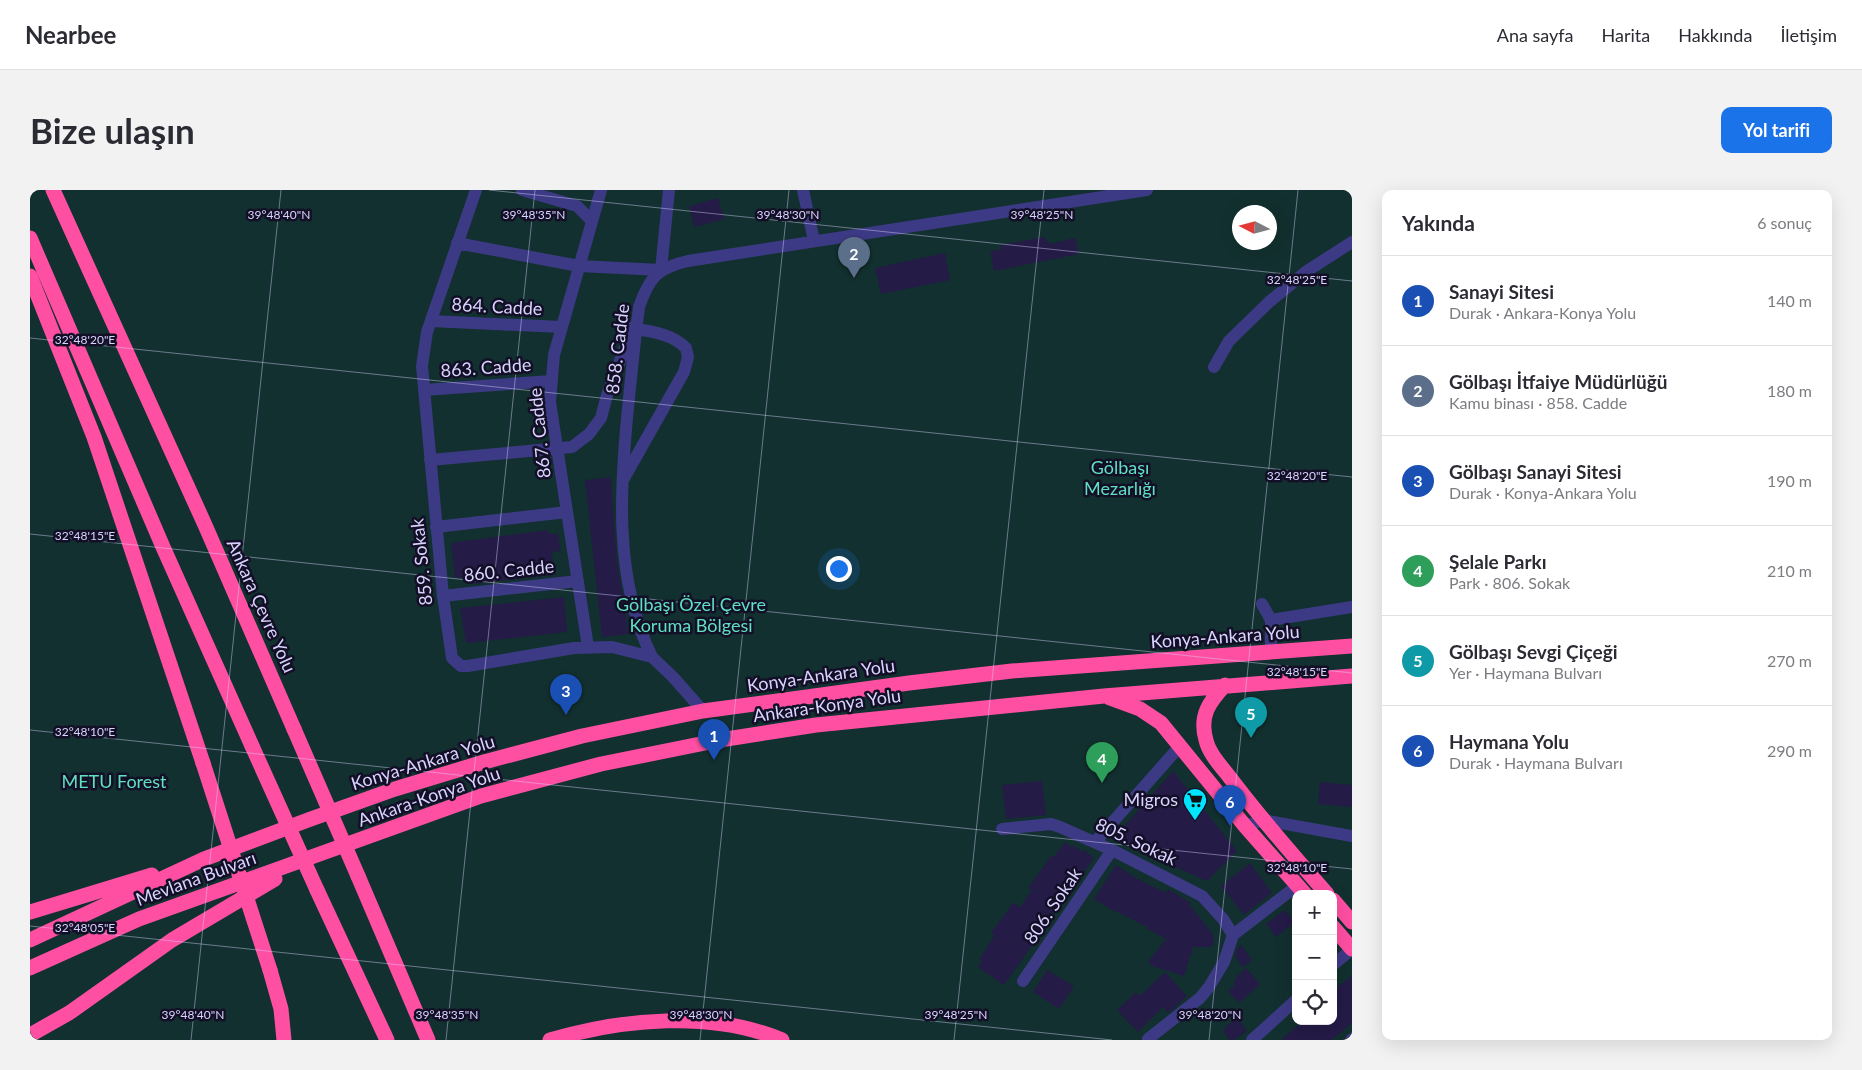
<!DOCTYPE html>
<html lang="tr">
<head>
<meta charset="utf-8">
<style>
  :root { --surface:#fff; --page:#f2f2f3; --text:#2b2b33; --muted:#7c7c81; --line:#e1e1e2; --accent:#1a73e8 }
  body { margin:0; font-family:Lato,sans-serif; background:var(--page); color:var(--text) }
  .controls { position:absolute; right:15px; bottom:15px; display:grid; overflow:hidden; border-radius:10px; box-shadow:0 5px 20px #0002 }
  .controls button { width:45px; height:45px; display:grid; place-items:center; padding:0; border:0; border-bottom:1px solid var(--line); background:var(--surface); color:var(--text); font:25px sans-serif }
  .compass { position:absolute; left:1202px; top:15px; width:45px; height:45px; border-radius:50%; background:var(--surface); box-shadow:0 5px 20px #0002; rotate:276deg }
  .you { position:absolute; left:808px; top:378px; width:18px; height:18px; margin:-12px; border:4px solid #fff; border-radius:50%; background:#1a73e8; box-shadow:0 0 0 8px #1a73e833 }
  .badge { display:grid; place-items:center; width:32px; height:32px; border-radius:50%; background:var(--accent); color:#fff; font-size:16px; font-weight:700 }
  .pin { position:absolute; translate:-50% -41px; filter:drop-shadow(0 1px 2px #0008) }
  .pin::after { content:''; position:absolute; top:26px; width:18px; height:15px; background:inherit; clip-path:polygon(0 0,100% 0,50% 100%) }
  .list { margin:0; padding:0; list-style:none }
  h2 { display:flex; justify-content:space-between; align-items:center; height:65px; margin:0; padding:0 20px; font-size:21px }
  h2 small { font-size:16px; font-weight:400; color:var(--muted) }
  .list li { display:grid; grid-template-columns:32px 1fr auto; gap:15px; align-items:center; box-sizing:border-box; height:90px; padding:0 20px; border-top:1px solid var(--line) }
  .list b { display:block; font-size:19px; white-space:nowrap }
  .list p { margin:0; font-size:16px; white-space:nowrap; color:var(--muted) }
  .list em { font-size:16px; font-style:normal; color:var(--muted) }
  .icon { flex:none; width:28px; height:28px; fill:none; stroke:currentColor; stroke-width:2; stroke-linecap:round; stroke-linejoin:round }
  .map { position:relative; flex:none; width:1322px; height:850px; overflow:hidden; border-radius:10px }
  header { display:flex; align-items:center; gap:30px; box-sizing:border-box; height:70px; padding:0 25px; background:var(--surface); border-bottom:1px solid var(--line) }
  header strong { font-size:24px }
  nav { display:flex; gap:28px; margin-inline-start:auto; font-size:18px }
  .intro { display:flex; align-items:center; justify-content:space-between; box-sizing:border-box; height:120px; padding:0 30px }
  h1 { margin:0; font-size:35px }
  .button { padding:12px 22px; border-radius:10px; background:var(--accent); color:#fff; font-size:18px; font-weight:700 }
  main { display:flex; gap:30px; padding:0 30px }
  aside { flex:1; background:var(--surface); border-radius:10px; box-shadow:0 5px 20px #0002 }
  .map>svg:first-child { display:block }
  .green { fill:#12302f; fill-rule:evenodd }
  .building { fill:#241b47 }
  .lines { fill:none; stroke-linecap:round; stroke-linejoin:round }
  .minor { stroke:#3d3a85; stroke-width:12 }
  .highway { stroke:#ff4fa3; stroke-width:15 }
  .highway-bridge { stroke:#ff4fa3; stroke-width:15 }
  .ticks { fill:none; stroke:#d9d4ff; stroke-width:1; stroke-opacity:0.45 }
  .labels { text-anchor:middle; stroke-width:5; stroke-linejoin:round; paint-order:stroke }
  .street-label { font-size:18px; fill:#d9d4ff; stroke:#130f26 }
  .park-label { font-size:18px; fill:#5fe0c0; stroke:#130f26 }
  .poi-label { font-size:18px; fill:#d9d4ff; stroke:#130f26; text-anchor:end }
  .ticks-label { font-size:12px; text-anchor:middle; fill:#d9d4ff; stroke:#130f26; stroke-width:5; stroke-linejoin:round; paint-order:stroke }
</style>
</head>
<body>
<header>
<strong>Nearbee</strong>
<nav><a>Ana sayfa</a><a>Harita</a><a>Hakkında</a><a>İletişim</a></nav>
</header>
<div class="intro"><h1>Bize ulaşın</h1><a class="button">Yol tarifi</a></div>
<main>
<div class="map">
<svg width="1322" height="850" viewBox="0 0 1322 850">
  <rect width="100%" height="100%" fill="#130f26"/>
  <path class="green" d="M0 0H1322V850H0ZM1210 22H1240V52H1210ZM1266 704H1303V831H1266Z"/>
  <path class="building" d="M688 8 694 29 664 37 659 16Z
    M1015 47 1019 54 1045 48 1049 64 964 81 960 61 972 59 970 55Z
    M915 63 920 90 851 104 845 78Z
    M581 287 587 374 595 417 598 444 572 447 555 290Z
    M518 340 519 344 528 343 531 361 522 362 524 385 442 394 441 386 425 388 421 353Z
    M534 407 537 442 436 453 430 418Z
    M1143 581 1207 661 1177 691 1083 649Z
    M1012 591 1016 625 976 629 972 595Z
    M1290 592 1322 595V617L1288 614Z
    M1035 652 1041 657 1043 655 1052 662 1054 660 1064 668 1026 720 1024 719 1013 735 1016 736 974 795 948 777 952 772 949 770 964 746 961 743 983 713 990 717 1002 700 998 698 1021 666 1024 667Z
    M1220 673 1242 703 1214 725 1191 696Z
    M1086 675 1106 688 1136 703 1138 699 1161 713 1159 714 1182 743 1184 749 1182 757H1163L1154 786 1122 776 1118 772 1136 749 1116 738 1117 737 1086 721V722L1064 709Z
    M1254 720 1265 732 1246 747 1236 734Z
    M1211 755 1222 770 1213 777 1205 766 1207 758Z
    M1216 778 1230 794 1209 813 1198 801 1205 795 1203 793 1207 789 1206 787Z
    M1017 780 1044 796 1029 819 1003 802Z
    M1135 782 1157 806 1138 823 1133 817 1108 842 1087 820 1106 802 1110 806Z
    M1322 786V833L1302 850H1251L1273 831H1303V800Z
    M1207 828 1217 841 1204 850H1200L1193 841 1195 840 1194 838Z"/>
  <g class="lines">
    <path class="minor" d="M446 0 397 142 392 176 413 406 422 468 431 476H438L544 458 582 457 622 467 643 487 673 521
      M492 0 547 16 562 31
      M773 0 784 51
      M427 53 549 76 631 80 639 0
      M401 131 531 137
      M1184 177 1199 151 1239 112 1277 81 1322 52
      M394 200 521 191
      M400 270 542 257 559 244 571 228 577 205 603 137
      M593 290 654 182 658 167 656 158C643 145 625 142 607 139
      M406 337 537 322
      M413 406 548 391
      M1232 414 1241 430
      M558 457 520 212 524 165 571 0
      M1241 462V430L1322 417
      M622 467C583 388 590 294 599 208 602 178 605 148 609 117 619 88 627 78 658 71L1117 0
      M1215 636 1233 630 1322 646
      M972 639 1021 634 1030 637 1082 660 1172 706 1193 729 1203 745
      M1065 652 1150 556
      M1303 775 1322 759
      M993 791 1082 660
      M1118 849 1170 808 1179 797 1194 772 1203 745 1268 695
      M1222 850 1266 810
      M1321 850 1322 849"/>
    <path class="highway" d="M23 0 175 335 264 539
      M0 48 133 357 222 556
      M0 86 64 247 173 573
      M1195 495C1179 512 1169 526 1176 550 1179 564 1192 577 1201 589 1231 629 1264 666 1297 704
      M1080 508 1110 519 1131 533 1215 636 1275 704
      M328 686 398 850
      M287 700 357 850
      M1303 710 1322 732
      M0 722 122 685
      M1303 737 1322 759
      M0 750 174 669 278 630 365 599 454 572 552 546 673 521 879 493 982 481 1322 456
      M0 778 109 729 451 606 571 574 690 550 786 535 1074 506 1322 486
      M240 780 251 819 254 850
      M0 845 39 823 142 750 245 689
      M520 850C592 829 681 820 752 850"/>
    <path class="highway-bridge" d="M264 539 328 686
      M222 556 287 700
      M173 573 240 780"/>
  </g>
  <path class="ticks" d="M459 0 1322 91M0 148 1322 287M0 344 1322 483M0 540 1322 679M0 736 1082 850M161 850 251 0M416 850 505 0M670 850 759 0M924 850 1014 0M1179 850 1268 0"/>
  <defs>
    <g id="supermarket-pin" transform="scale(1.25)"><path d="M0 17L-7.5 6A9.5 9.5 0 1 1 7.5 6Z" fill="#00e5ff" stroke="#130f26"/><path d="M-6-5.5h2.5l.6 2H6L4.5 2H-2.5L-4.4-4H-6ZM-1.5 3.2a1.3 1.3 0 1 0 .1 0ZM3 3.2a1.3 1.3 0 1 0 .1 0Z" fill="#111"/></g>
  </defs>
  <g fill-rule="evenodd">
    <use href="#supermarket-pin" x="1165" y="610"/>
  </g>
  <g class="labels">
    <g class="street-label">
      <text transform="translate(467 117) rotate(3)" y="6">864. Cadde</text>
      <text transform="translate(588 159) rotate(-83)" y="6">858. Cadde</text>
      <text transform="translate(456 178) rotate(-4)" y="6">863. Cadde</text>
      <text transform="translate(510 243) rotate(-96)" y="6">867. Cadde</text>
      <text transform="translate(392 372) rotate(-96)" y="6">859. Sokak</text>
      <text transform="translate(479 381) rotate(-6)" y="6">860. Cadde</text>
      <text transform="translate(231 416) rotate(66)" y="6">Ankara Çevre Yolu</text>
      <text transform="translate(1195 447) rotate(-4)" y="6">Konya-Ankara Yolu</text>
      <text transform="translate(791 486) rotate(-8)" y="6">Konya-Ankara Yolu</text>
      <text transform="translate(797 516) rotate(-8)" y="6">Ankara-Konya Yolu</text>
      <text transform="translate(393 573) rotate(-17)" y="6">Konya-Ankara Yolu</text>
      <text transform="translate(399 607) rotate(-19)" y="6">Ankara-Konya Yolu</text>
      <text transform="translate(1106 652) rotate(25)" y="6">805. Sokak</text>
      <text transform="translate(166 689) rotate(-20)" y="6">Mevlana Bulvarı</text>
      <text transform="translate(1023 716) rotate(-56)" y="6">806. Sokak</text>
    </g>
    <g class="park-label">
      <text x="1090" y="284">Gölbaşı<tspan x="1090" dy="21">Mezarlığı</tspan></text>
      <text x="661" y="421">Gölbaşı Özel Çevre<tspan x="661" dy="21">Koruma Bölgesi</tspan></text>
      <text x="84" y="598">METU Forest</text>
    </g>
    <g class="poi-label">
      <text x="1148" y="616">Migros</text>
    </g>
  </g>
  <g class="ticks-label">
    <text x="249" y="29">39°48'40"N</text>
    <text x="504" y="29">39°48'35"N</text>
    <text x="758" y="29">39°48'30"N</text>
    <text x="1012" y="29">39°48'25"N</text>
    <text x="1267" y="94">32°48'25"E</text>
    <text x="55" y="154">32°48'20"E</text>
    <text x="1267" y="290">32°48'20"E</text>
    <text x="55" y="350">32°48'15"E</text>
    <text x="1267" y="486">32°48'15"E</text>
    <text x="55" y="546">32°48'10"E</text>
    <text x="1267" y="682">32°48'10"E</text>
    <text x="55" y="742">32°48'05"E</text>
    <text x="163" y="829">39°48'40"N</text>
    <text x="417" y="829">39°48'35"N</text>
    <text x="671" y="829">39°48'30"N</text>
    <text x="926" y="829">39°48'25"N</text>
    <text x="1180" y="829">39°48'20"N</text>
  </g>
</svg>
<div class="controls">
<button>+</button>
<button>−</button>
<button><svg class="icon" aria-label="locate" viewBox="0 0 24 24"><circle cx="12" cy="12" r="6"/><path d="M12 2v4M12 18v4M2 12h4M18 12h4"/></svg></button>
</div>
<svg class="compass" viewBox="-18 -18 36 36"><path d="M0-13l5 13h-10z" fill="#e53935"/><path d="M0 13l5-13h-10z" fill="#7c7c81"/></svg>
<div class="you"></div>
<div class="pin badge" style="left:684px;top:570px;background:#1a4fb4">1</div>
<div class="pin badge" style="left:824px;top:88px;background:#5c6f8a">2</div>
<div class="pin badge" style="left:536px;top:525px;background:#1a4fb4">3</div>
<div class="pin badge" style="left:1072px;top:593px;background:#2e9e5b">4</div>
<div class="pin badge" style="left:1221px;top:548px;background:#0f9aa8">5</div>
<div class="pin badge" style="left:1200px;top:636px;background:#1a4fb4">6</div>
</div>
<aside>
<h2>Yakında<small>6 sonuç</small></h2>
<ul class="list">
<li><span class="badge" style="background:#1a4fb4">1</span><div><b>Sanayi Sitesi</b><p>Durak · Ankara-Konya Yolu</p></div><em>140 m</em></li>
<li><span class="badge" style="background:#5c6f8a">2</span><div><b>Gölbaşı İtfaiye Müdürlüğü</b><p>Kamu binası · 858. Cadde</p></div><em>180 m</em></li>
<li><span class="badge" style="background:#1a4fb4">3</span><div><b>Gölbaşı Sanayi Sitesi</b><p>Durak · Konya-Ankara Yolu</p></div><em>190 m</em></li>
<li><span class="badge" style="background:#2e9e5b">4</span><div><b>Şelale Parkı</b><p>Park · 806. Sokak</p></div><em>210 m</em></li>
<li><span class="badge" style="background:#0f9aa8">5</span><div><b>Gölbaşı Sevgi Çiçeği</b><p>Yer · Haymana Bulvarı</p></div><em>270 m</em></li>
<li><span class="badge" style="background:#1a4fb4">6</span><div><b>Haymana Yolu</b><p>Durak · Haymana Bulvarı</p></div><em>290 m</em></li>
</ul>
</aside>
</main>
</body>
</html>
